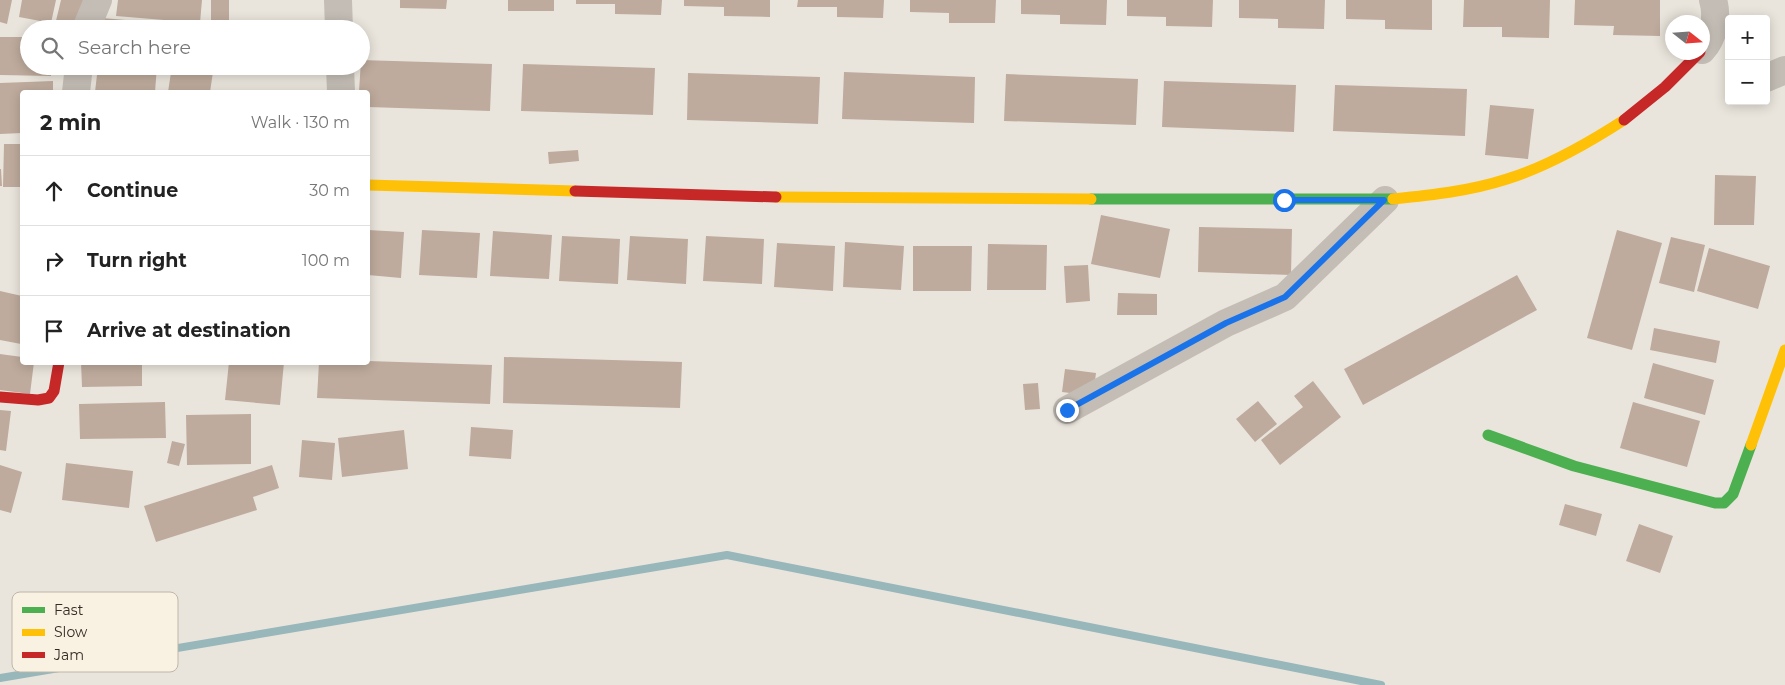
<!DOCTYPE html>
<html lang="en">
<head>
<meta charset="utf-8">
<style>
  :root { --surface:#fff; --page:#f6f6f6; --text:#222; --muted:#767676; --line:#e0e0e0 }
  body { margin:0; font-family:Montserrat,sans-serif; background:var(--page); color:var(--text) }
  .controls { position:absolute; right:15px; top:15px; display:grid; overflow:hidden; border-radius:5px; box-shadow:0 2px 12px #0003 }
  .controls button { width:45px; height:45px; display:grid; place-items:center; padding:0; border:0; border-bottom:1px solid var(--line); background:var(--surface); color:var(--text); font:25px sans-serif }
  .compass { position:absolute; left:1665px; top:15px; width:45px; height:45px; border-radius:50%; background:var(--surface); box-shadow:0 2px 12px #0003; rotate:107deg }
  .stop { position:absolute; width:15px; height:15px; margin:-11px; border:4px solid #1a73e8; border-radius:50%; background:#fff }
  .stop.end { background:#1a73e8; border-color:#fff; box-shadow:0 1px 5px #0008 }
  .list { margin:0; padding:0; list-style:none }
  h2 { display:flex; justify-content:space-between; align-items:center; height:65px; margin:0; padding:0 20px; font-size:21px }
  h2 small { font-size:16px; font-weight:400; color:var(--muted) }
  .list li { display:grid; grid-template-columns:32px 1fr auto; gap:15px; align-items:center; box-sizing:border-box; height:70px; padding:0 20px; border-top:1px solid var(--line) }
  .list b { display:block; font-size:19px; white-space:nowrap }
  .list em { font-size:16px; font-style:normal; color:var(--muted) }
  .icon { flex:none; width:28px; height:28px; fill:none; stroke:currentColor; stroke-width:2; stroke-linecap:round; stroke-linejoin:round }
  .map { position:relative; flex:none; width:1785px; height:685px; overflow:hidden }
  .search { position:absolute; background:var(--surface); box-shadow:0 2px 12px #0003; left:20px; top:20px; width:350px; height:55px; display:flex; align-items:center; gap:12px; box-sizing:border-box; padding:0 18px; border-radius:28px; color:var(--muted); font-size:19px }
  .panel { position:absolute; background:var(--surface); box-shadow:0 2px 12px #0003; left:20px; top:90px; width:350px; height:275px; border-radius:5px }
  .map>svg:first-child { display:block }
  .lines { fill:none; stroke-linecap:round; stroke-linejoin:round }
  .stream { stroke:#98b7bb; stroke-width:8 }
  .building { fill:#beab9d }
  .street { stroke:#c3bdb5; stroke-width:28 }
  .fast { stroke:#4caf50; stroke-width:11 }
  .slow { stroke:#ffc107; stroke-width:11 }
  .jam { stroke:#c62828; stroke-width:11 }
  .route { stroke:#1a73e8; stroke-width:6 }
  .key { fill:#f9f1e1; stroke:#beb6a8; stroke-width:1 }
  .key-label { font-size:14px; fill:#332b24 }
</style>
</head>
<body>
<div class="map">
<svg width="1785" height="685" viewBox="0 0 1785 685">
  <rect width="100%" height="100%" fill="#eae5dc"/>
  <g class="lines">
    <path class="stream" d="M0 678 727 555 1381 685"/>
  </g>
  <path class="building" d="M0 0H12L7 24 0 22Z
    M22 0H56L51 23 19 17Z
    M61 0H84L77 29H54Z
    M118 0H202L200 23 116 16Z
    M211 0H229V29H211Z
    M400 0H447L446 9 400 8Z
    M508 0H554V11H508Z
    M576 0H662L661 15 615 14V4H576Z
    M684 0H770V17L724 16V7L684 6Z
    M798 0H884L883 18 837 17V7H797Z
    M910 0H996L995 23H949V13L910 12Z
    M1021 0H1107L1106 25 1060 24V15L1021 14Z
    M1127 0H1213L1212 27 1166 26V17L1127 16Z
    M1239 0H1325L1324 29 1278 28V19L1239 18Z
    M1346 0H1432V30L1385 29V20L1346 19Z
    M1464 0H1550L1549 38 1502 37V27H1463Z
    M1575 0H1660V36L1613 35 1614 26 1574 25Z
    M102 18 161 23 160 29H101Z
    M162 25 190 27V29H161Z
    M0 37H29V66H51V76L0 75Z
    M361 60 492 64 490 111 368 107V92H359Z
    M523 64 655 68 653 115 521 111Z
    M98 66H157L155 92H95Z
    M172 66 213 72 210 92H168Z
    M207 66H264V73L207 69Z
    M844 72 975 77 974 123 842 119Z
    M688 73 820 77 818 124 687 120Z
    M1006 74 1138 79 1136 125 1004 121Z
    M53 81V92H22V133L0 134V83Z
    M1164 81 1296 85 1294 132 1162 127Z
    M1335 85 1467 89 1465 136 1333 131Z
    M1490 105 1534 109 1528 159 1485 155Z
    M4 144H22V187H3Z
    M578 150 579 161 549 164 548 152Z
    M0 169H1L2 186H0Z
    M1715 175 1756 176 1754 225H1714Z
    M1101 215 1170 229 1160 278 1091 264Z
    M1199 227 1292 229 1291 275 1198 272Z
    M368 230 404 232 401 278 368 275Z
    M422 230 480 233 477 278 419 275Z
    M1617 230 1662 243 1632 350 1587 338Z
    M493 231 552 235 549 279 490 276Z
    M562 236 620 239 618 284 559 281Z
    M630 236 688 239 686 284 627 280Z
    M706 236 764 239 762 284 703 281Z
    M1671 237 1705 245 1694 292 1659 283Z
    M845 242 904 246 901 290 843 287Z
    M777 243 835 246 833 291 774 287Z
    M988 244 1047 245 1046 290H987Z
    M913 246H972L971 291H913Z
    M1709 248 1770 266 1758 309 1697 291Z
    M1088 265 1090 301 1066 303 1064 266Z
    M1517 275 1537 310 1363 405 1344 369Z
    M0 291 22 296 21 344 0 340Z
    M1118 293 1157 294V315H1117Z
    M1654 328 1720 341 1716 363 1650 350Z
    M0 354 22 357V362H34L30 394 0 390Z
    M504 357 682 362 680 408 503 403Z
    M368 361 492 365 490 404 317 398 319 362H368Z
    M81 362H142V386L82 387Z
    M229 362H284L280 405 225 400Z
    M1653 363 1714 380 1705 415 1644 398Z
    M1065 369 1096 373 1093 396 1062 392Z
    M1313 381 1341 417 1280 465 1261 440 1303 407 1294 396Z
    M1038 383 1040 409 1025 410 1023 384Z
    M1258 401 1277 424 1255 442 1236 419Z
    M165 402 166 438 80 439 79 404Z
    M1633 402 1700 421 1687 467 1620 448Z
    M0 410 11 411 6 451 0 450Z
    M251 414V464L187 465 186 415Z
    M471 427 513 430 511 459 469 456Z
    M404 430 408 469 342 477 338 438Z
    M302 440 335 443 332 480 299 477Z
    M172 441 185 444 179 466 167 463Z
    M66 463 133 471 129 508 62 500Z
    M0 465 22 472 11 513 0 510Z
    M272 465 279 488 253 497 257 510 156 542 144 506Z
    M1565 504 1602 514 1596 536 1559 525Z
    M1639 524 1673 536 1660 573 1626 561Z"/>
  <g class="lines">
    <path class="street" d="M338 0 339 29
      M86 29 98 0
      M1702 50C1714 37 1718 16 1713 0
      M340 66 341 92
      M1766 78 1785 70
      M76 92 79 66
      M1067 410 1226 323 1285 297 1385 200"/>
    <path class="fast" d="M1091 199H1393
      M1488 435 1574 466 1715 503H1724L1733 494 1751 445"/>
    <path class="slow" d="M368 185 575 191
      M776 197 1091 199
      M1393 199C1432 195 1470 191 1507 179 1546 167 1590 142 1624 120
      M1751 445 1785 350"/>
    <path class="jam" d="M1624 120 1665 87 1700 52
      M575 191 776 197
      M0 397 38 400 49 398 54 391 59 362"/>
  </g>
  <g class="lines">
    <path class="route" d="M1067 410 1226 323 1285 297 1384 200H1284"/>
  </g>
  <rect x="12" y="592" width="166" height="80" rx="8" class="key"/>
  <rect x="22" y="607" width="23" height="6" fill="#4caf50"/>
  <rect x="22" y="629" width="23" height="7" fill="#ffc107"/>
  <rect x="22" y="652" width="23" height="6" fill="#c62828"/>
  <g class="key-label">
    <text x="54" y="615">Fast</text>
    <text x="54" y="637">Slow</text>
    <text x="54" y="660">Jam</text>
  </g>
</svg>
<div class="controls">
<button>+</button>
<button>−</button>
</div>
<svg class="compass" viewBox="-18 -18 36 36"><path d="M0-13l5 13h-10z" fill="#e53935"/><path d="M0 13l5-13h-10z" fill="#767676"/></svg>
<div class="stop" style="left:1284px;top:200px"></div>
<div class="stop end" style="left:1067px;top:410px"></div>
<div class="search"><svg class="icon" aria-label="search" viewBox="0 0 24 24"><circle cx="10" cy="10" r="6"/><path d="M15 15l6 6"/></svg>Search here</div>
<section class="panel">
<h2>2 min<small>Walk · 130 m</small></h2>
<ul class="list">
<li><svg class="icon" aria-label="ahead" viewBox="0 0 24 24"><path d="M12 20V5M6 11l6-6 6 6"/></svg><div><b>Continue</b></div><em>30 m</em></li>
<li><svg class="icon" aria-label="right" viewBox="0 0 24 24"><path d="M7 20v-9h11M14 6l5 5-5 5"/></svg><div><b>Turn right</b></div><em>100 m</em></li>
<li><svg class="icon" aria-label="arrive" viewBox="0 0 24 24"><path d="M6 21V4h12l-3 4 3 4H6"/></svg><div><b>Arrive at destination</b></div></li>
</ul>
</section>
</div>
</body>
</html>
